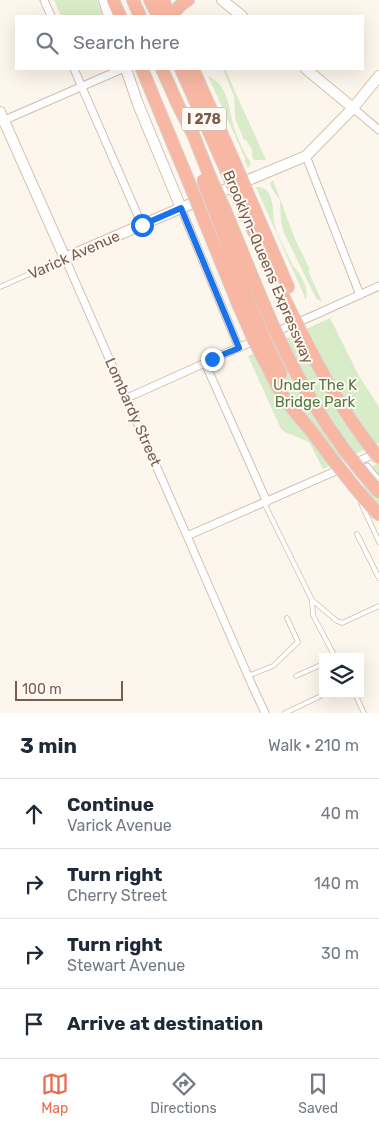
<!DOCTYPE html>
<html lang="en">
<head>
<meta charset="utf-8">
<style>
  :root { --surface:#fff; --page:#f2f2f3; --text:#1f2937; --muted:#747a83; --line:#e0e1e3; --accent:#e76f51 }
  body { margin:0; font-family:Rubik,sans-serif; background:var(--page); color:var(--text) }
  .controls { position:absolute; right:15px; bottom:15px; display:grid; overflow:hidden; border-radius:0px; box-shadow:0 5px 20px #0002 }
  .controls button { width:45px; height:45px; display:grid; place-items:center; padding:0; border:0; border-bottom:1px solid var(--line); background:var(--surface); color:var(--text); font:25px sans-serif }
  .scale { position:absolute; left:15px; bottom:12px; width:108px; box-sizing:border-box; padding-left:5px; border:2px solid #7a5c4d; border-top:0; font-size:14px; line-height:18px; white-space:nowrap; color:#7a5c4d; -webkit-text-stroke:4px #fffaf3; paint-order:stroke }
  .stop { position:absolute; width:15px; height:15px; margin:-11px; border:4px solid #1a73e8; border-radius:50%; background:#fff }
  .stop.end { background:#1a73e8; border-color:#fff; box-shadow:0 1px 5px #0008 }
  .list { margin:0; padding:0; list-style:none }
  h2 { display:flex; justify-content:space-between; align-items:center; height:65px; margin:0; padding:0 20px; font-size:21px }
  h2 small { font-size:16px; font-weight:400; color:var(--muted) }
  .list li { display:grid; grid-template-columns:32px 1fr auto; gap:15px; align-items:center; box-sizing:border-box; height:70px; padding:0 20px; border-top:1px solid var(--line) }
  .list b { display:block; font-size:19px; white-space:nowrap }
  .list p { margin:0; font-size:16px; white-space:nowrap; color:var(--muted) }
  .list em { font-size:16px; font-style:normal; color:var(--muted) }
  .icon { flex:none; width:28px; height:28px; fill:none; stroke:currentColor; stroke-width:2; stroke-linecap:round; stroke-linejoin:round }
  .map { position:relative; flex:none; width:379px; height:713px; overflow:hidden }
  .search { position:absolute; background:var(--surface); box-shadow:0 5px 20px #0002; left:15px; right:15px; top:15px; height:55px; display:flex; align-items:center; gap:12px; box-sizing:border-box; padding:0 18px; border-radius:0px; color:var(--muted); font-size:19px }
  .sheet { height:345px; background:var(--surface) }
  nav { display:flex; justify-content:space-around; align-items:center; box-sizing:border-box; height:70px; border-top:1px solid var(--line); background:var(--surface); font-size:14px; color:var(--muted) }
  nav a { display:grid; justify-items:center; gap:2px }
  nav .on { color:var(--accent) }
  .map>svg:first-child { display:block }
  .green { fill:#d8ecc9 }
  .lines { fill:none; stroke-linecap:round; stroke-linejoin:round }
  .service-casing { stroke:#d1beb0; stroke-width:5.5 }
  .pedestrian-casing { stroke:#d1beb0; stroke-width:7 }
  .minor-casing { stroke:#d1beb0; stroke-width:9 }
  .secondary-casing { stroke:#d6c0b0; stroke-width:12 }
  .motorway-casing { stroke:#dad1cd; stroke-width:14 }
  .service { stroke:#fff; stroke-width:4 }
  .pedestrian { stroke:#fff; stroke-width:5 }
  .minor { stroke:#fff; stroke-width:7 }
  .secondary { stroke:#fff; stroke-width:10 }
  .motorway { stroke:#f7b7a3; stroke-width:12 }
  .motorway-bridge-casing { stroke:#dad1cd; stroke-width:14; stroke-linecap:butt }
  .motorway-bridge { stroke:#f7b7a3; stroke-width:12 }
  .route { stroke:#1a73e8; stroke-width:6 }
  .labels { text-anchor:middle; stroke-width:4; stroke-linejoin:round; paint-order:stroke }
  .shield { fill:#fffaf3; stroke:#a28b7f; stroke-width:1 }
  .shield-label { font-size:14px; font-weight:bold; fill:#7a5c4d }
  .street-label { font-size:15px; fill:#7a5c4d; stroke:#fffaf3 }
  .park-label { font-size:15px; fill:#537a41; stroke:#fffaf3 }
</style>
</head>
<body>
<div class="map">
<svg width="379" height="713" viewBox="0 0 379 713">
  <rect width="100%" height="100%" fill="#fdf6ec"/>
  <path class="green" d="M54 0H97L103 16H61Z
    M223 69H225L266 160H254L252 157V150L247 141 244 140 235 118 234 96Z
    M208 76C231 87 228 110 235 131 238 138 241 146 245 153 246 156 249 159 251 163L248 168 245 162V158Z
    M273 180 295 239 310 270 308 271 322 301 318 300 316 298 284 233 281 222 280 200 272 189 270 183Z
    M256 187C276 186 272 213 275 226 278 238 288 254 293 266 301 274 309 288 306 300Z
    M330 318 359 376 379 407V443L323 469 309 442 285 432 281 429 248 356Z
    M379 463V520L357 473Z"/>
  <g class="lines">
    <g class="service-casing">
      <path id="service" d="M0 287 57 262
        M264 503 312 600 337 621 342 623 379 606
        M361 503 379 542
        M357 534 379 578
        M312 600 313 615 335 657
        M248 676 273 666 298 642 287 618
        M296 676 323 664
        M355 694 364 713
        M285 713 325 694"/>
    </g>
    <g class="pedestrian-casing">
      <path id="pedestrian" d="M367 466 379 480"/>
    </g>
    <g class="minor-casing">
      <path id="minor" d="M44 0 51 16
        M74 69 142 225
        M353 108 379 130
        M0 122 122 69
        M306 156 360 295
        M181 208 239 348
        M58 262 65 258 187 536 252 685 265 713
        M212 359 317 314 379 286
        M127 398 205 363 267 502
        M187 536 377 453"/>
    </g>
    <g class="secondary-casing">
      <path id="secondary" d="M104 0 109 16
        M222 0 242 16
        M126 69 138 104 181 208
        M306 69 353 108
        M0 112 65 258 181 208 306 156 353 108 379 76"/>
    </g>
    <g class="motorway-casing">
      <path id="motorway" d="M113 0 120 16
        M133 0 140 16
        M150 0 158 16
        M163 0 170 16
        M173 16C176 8 181 4 188 0
        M142 69 190 185
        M162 69 178 105 193 134 210 177
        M181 69 226 170
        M193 69 236 166
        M250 199 288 287
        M241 203 266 258
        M225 210 261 298
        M216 214 249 302
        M204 220 239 306
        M312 432 330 456"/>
    </g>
    <use href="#service" class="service"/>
    <use href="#pedestrian" class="pedestrian"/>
    <use href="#minor" class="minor"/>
    <use href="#secondary" class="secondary"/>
    <use href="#motorway" class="motorway"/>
    <g class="motorway-bridge-casing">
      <path id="motorway-bridge" d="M236 166 250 199
        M226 170 241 203
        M210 177 225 210
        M203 180 216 214
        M190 185 204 220
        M280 290C309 349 337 407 379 458
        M261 298C290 369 327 435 379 492
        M249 302 268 347 281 374
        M239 306 254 340 279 389 286 401 312 432
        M330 456 357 490 379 515"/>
    </g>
    <use href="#motorway-bridge" class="motorway-bridge"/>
  </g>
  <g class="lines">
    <path class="route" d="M142 225 181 208 239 348 212 359"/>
  </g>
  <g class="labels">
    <rect class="shield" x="181.5" y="107.5" width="45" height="23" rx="4"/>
    <g class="shield-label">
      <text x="204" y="124">I 278</text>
    </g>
    <g class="street-label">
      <text transform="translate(74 255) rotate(-24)" y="5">Varick Avenue</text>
      <text transform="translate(268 267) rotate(67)" y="5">Brooklyn-Queens Expressway</text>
      <text transform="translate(133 412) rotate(66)" y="5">Lombardy Street</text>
    </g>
    <g class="park-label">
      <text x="315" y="390">Under The K<tspan x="315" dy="17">Bridge Park</tspan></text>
    </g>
  </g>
</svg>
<div class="controls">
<button><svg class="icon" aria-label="layers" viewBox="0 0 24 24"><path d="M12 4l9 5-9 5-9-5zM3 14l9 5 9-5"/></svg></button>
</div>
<div class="scale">100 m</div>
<div class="stop" style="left:142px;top:225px"></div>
<div class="stop end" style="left:212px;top:359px"></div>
<div class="search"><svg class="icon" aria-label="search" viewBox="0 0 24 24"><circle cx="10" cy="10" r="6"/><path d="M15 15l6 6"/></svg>Search here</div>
</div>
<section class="sheet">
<h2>3 min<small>Walk · 210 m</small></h2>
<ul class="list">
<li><svg class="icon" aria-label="ahead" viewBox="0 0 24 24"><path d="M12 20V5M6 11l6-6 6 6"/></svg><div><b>Continue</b><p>Varick Avenue</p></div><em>40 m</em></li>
<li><svg class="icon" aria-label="right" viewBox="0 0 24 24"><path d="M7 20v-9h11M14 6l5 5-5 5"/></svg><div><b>Turn right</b><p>Cherry Street</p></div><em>140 m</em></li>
<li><svg class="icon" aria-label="right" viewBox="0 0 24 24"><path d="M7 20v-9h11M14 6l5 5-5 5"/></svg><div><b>Turn right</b><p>Stewart Avenue</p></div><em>30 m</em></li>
<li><svg class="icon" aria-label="arrive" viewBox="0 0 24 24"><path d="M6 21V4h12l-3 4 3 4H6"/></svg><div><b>Arrive at destination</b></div></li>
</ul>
</section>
<nav>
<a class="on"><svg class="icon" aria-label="map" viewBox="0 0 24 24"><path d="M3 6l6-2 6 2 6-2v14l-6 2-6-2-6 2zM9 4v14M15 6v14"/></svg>Map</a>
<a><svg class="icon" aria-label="directions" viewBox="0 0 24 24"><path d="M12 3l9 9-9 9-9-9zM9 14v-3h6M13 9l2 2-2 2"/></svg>Directions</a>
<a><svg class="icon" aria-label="saved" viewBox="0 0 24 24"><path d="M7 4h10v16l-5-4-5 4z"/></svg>Saved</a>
</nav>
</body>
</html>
